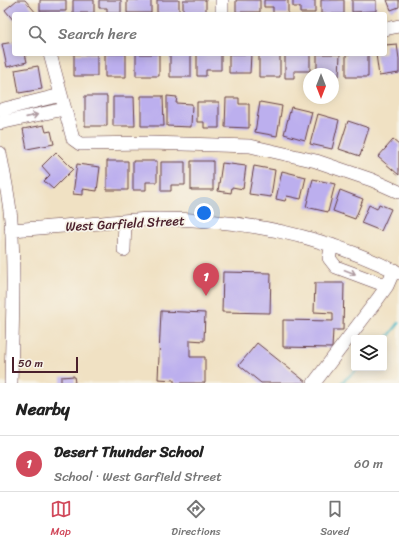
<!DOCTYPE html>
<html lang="en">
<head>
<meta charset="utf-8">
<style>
  :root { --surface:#fff; --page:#f6f6f6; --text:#222; --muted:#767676; --line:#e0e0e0; --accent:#d1495b }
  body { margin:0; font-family:Sriracha,sans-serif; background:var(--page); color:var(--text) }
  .controls { position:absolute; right:12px; bottom:12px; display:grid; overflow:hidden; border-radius:4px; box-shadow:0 2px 10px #0003 }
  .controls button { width:36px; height:36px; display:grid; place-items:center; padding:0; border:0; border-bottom:1px solid var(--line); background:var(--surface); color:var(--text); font:20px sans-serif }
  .compass { position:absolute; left:303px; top:68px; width:36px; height:36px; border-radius:50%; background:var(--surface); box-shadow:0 2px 10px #0003; rotate:180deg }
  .scale { position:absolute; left:12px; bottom:10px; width:66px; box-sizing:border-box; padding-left:4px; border:2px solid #4a1f2b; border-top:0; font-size:11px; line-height:14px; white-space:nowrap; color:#4a1f2b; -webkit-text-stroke:3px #f7f3e8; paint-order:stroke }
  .you { position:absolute; left:204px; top:213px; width:14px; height:14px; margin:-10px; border:3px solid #fff; border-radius:50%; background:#1a73e8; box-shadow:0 0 0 6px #1a73e833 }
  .badge { display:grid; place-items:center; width:26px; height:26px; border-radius:50%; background:var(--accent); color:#fff; font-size:13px; font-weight:700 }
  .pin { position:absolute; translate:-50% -33px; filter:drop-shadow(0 1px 2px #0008) }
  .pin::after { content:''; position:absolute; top:21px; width:14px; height:12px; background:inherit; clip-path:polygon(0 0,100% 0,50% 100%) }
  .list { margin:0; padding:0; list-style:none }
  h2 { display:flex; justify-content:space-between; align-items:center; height:52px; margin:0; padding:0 16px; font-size:17px }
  h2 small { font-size:13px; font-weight:400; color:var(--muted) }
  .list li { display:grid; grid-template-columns:26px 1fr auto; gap:12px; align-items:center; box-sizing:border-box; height:56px; padding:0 16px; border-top:1px solid var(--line) }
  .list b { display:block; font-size:15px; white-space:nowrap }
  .list p { margin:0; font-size:13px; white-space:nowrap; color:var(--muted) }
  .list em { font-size:13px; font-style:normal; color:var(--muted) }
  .icon { flex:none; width:22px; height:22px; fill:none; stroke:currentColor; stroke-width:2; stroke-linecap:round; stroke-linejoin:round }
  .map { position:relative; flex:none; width:399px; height:383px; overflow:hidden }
  .search { position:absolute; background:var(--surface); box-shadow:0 2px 10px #0003; left:12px; right:12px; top:12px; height:44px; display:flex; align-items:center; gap:10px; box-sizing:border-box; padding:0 14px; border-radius:4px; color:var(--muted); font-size:15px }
  .sheet { height:108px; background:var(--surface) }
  nav { display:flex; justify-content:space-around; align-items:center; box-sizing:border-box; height:56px; border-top:1px solid var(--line); background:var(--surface); font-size:11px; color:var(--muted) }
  nav a { display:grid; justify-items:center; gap:2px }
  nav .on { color:var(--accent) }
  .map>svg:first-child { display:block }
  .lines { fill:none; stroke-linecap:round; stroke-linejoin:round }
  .stream { stroke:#4db9c8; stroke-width:2.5 }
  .building { fill:#bcafee }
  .minor-casing { stroke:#633c42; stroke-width:14 }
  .minor { stroke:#fff; stroke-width:13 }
  .oneway { stroke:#ae9aa0 }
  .labels { text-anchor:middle; stroke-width:3.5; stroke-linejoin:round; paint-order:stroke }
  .street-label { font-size:13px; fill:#4a1f2b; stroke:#f7f3e8 }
</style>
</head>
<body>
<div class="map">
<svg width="399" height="383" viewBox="0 0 399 383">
  <rect width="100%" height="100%" fill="#f7f3e8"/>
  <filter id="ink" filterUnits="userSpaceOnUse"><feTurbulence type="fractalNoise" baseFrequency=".025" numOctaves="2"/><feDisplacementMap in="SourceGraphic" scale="8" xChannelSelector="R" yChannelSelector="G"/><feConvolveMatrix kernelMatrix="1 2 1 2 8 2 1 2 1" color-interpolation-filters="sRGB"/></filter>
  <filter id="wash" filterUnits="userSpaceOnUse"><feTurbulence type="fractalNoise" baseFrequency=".012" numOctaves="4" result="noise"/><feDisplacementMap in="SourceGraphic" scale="16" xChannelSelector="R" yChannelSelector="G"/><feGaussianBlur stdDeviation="0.9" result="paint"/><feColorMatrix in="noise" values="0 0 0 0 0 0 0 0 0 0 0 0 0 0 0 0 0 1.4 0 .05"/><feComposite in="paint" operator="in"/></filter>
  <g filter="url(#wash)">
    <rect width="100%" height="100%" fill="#f0e1c3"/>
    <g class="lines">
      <path class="stream" d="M384 342 399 323
        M341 383 359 368"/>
    </g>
    <g id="blocks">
      <path class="building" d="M17 0H25L37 14H14V21L5 10Z
        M40 0H66V11H40Z
        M73 0H94V13H73Z
        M99 0H121V13H107V8H99Z
        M127 0H151V13H127Z
        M157 0H179V13H157Z
        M183 0H206V14H183Z
        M236 0H260V12H236Z
        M264 0H288V14H273V7H264Z
        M293 0H315V13H300V7H293Z
        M321 0H344V14H321Z
        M352 0H376V11L352 12Z
        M387 0H399V7L391 10Z
        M14 42V54H25L27 62 7 67 2 44Z
        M397 44 399 59V73L379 76 376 54H385V45Z
        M74 54H97V76H74Z
        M105 54H126V77H105Z
        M136 54H159V76H136Z
        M170 54H191V77H170Z
        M197 54H221V70H206V76H197Z
        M229 54H251L250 73H229Z
        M259 54H280V77H259Z
        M285 54H310V71H294V78H285Z
        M317 54H340L339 76H333V74H317Z
        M346 54H368V77H346Z
        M38 66 42 89 19 93 15 70Z
        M85 96H107V126H85Z
        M141 96H163L164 126H141Z
        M167 96 177 97 176 103 192 104 191 127 167 126Z
        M113 97H134L135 126H113Z
        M226 98H239V104H249V128L225 127Z
        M197 102H219V128H204V122H197Z
        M260 102 282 106 277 136 255 132Z
        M291 107 312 112 305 140 284 134Z
        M318 114 339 120 332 149 310 144Z
        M348 121 369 128 360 156 339 149Z
        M44 125 46 132 51 131 54 144 27 149 23 129Z
        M393 140 399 145V175L378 157Z
        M56 152 73 169 53 189 44 181 50 175 42 166Z
        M107 161H128V190H107Z
        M133 161H157V182H146V190H133Z
        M191 161H213V190H191Z
        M161 162H185V185H171V191H161Z
        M222 163 246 166 243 189 232 187 231 193 218 191Z
        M77 164 100 167 97 191 83 189V195L73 194Z
        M254 166 275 170 271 197 249 194Z
        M282 171 306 177 301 199 287 196 285 201 276 199Z
        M313 179 335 184 328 212 306 207Z
        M340 190 363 199 355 219 333 211Z
        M379 204 391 209 381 231 361 223 369 205 377 209Z
        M223 272 271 273 270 313 222 312Z
        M315 283H344L343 330H333L332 348 283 347V320L333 321V313L314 312Z
        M161 311 205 313 204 341 190 340V357H205V383H174V380L158 379Z
        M257 343 306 382 305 383H261L239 365Z
        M74 376 75 383H61V377Z"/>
    </g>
  </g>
  <g filter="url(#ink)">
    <use href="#blocks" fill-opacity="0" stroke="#633c42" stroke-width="1"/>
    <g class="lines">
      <g class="minor-casing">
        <path id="minor" d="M222 14V0
          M385 29 399 26
          M50 54 73 139 80 144 150 143 250 146 316 161 372 180 399 192
          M0 110 61 95
          M0 123 64 109
          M0 153C4 175 9 197 11 220 15 274 12 329 11 383
          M11 230C41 228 72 225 102 223 121 221 140 219 159 219 242 219 325 236 399 273
          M332 245 329 258 336 267 387 286
          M124 250 125 221
          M314 383 377 300 387 286 394 270"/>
      </g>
      <use href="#minor" class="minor"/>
    </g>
    <defs><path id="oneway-shaft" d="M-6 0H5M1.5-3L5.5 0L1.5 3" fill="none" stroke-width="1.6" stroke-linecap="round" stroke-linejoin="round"/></defs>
    <g class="oneway">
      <use href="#oneway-shaft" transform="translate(32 116) rotate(-13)"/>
      <use href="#oneway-shaft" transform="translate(350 272) rotate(21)"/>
    </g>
  </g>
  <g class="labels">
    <g class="street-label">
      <text transform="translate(125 223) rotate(-3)" y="5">West Garfield Street</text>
    </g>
  </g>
</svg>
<div class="controls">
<button><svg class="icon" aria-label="layers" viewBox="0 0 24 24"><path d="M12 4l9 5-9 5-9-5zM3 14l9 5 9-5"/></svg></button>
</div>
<svg class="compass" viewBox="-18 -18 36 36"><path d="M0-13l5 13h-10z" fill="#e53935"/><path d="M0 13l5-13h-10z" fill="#767676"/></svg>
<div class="scale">50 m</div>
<div class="you"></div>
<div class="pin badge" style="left:206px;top:296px">1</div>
<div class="search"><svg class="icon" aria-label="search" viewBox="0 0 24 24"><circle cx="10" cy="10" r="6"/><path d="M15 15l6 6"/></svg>Search here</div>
</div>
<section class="sheet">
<h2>Nearby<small></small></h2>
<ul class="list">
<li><span class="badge">1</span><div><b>Desert Thunder School</b><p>School · West Garfield Street</p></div><em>60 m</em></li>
</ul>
</section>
<nav>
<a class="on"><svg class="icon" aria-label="map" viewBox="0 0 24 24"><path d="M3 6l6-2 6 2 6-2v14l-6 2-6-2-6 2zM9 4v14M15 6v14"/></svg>Map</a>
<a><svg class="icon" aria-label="directions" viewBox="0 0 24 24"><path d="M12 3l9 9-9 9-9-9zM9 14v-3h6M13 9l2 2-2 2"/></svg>Directions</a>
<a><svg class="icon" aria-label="saved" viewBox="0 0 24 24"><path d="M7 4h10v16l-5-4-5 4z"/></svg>Saved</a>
</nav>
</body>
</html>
